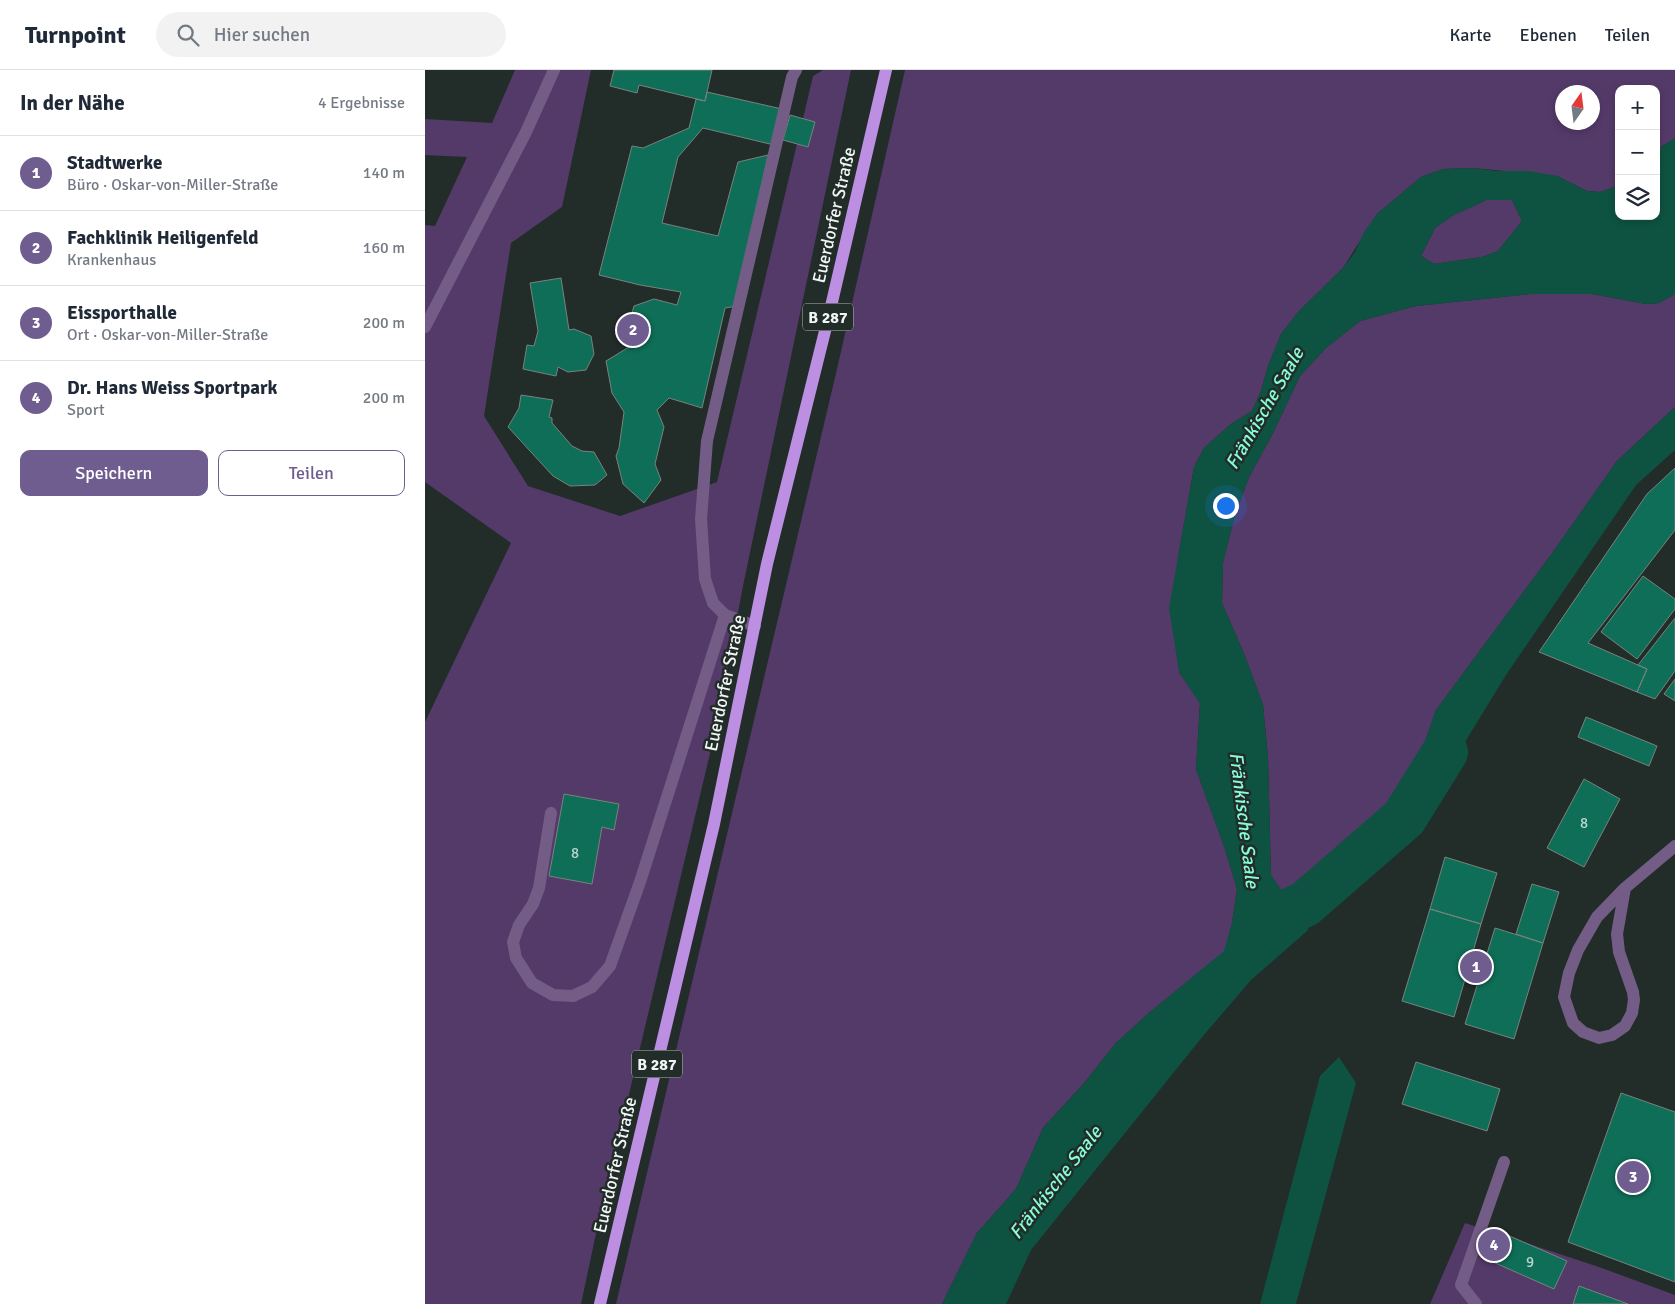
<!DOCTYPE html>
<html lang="de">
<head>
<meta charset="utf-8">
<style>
  :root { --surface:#fff; --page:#f2f2f3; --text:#1f2937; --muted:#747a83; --line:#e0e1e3; --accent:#705d90 }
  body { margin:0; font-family:Signika,sans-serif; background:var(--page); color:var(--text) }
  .controls { position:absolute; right:15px; top:15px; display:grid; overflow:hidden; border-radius:10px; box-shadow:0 2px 8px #0003 }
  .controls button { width:45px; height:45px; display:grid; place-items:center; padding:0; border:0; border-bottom:1px solid var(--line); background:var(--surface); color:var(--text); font:25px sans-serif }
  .compass { position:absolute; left:1130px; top:15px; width:45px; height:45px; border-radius:50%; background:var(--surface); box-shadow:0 2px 8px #0003; rotate:14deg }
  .you { position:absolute; left:800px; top:435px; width:18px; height:18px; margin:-12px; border:4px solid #fff; border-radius:50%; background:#1a73e8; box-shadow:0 0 0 8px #1a73e833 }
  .badge { display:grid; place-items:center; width:32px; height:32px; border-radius:50%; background:var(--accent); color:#fff; font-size:16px; font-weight:700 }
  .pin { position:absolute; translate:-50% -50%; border:2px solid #fff; box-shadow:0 1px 5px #0006 }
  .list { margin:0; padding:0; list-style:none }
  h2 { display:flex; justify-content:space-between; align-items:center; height:65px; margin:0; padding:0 20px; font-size:21px }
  h2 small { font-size:16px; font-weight:400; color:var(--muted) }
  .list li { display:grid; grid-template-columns:32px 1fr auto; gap:15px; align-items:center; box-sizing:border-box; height:75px; padding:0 20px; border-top:1px solid var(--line) }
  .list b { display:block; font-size:19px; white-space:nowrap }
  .list p { margin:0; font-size:16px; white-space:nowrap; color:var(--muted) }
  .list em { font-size:16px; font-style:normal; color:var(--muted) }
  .actions { display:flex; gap:10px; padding:15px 20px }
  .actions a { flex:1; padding:11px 0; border:1px solid var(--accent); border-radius:10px; text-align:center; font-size:18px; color:var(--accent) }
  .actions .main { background:var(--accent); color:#fff }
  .icon { flex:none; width:28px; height:28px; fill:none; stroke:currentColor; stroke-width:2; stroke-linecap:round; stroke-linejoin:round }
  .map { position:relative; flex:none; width:1250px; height:1234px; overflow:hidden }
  header { display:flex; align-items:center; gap:30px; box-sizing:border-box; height:70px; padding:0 25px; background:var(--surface); border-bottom:1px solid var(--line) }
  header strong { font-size:24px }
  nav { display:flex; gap:28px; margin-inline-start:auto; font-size:18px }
  .search { width:350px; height:45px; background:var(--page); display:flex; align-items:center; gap:12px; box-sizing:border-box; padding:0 18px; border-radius:28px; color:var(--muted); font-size:19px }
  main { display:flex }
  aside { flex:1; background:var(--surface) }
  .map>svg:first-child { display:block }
  .green { fill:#543a69; fill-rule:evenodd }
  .water { fill:#0e5341; fill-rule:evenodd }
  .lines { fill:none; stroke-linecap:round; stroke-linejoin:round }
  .river { stroke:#0e5341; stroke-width:46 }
  .building { fill:#0f6e57; stroke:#78837f }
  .service { stroke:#735d86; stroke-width:12 }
  .minor { stroke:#735d86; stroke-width:12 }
  .primary { stroke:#bd8fe3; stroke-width:12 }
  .labels { text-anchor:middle; stroke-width:5; stroke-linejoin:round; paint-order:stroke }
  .number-label { font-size:15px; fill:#b8d4cd }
  .shield { fill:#222c28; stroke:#b2b9b7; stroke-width:1 }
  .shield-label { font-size:16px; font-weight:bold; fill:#f0f6f4 }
  .street-label { font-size:18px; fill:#f0f6f4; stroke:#222c28 }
  .water-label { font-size:19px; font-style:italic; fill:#87fcd7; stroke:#222c28 }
</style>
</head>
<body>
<header>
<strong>Turnpoint</strong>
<div class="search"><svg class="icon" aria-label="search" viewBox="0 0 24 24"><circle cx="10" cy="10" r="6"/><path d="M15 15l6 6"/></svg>Hier suchen</div>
<nav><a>Karte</a><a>Ebenen</a><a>Teilen</a></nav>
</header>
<main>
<aside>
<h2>In der Nähe<small>4 Ergebnisse</small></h2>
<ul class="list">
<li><span class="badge">1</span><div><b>Stadtwerke</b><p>Büro · Oskar-von-Miller-Straße</p></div><em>140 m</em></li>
<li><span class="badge">2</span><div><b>Fachklinik Heiligenfeld</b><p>Krankenhaus</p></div><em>160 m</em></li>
<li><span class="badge">3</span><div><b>Eissporthalle</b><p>Ort · Oskar-von-Miller-Straße</p></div><em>200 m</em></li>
<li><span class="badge">4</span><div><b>Dr. Hans Weiss Sportpark</b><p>Sport</p></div><em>200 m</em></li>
</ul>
<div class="actions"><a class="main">Speichern</a><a>Teilen</a></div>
</aside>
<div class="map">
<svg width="1250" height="1234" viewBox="0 0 1250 1234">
  <rect width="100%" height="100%" fill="#222c28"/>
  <path class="green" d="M90 0H166L137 137 86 173 59 346 103 416 195 446 292 412 388 6 398 0H426L318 516 292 654 172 1159 156 1234H0V652L86 473 0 412V155L10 156 42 87 0 85V49L67 53Z
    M480 0H1250V68L1231 80V19H1194V113L1190 117 1175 122 1162 121 1132 106 1048 98 1018 99 996 107 952 144 918 198 874 241 856 264 843 296 836 321 827 341 806 354 779 378 769 397 753 488 754 602 775 633 771 699 800 779 812 819 807 853 800 881 725 942 691 973 660 1012 618 1058 591 1119 552 1163 517 1234H191L412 299ZM1138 22H1168V52H1138Z
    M1061 130H1087L1097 151 1073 181 1057 187 1009 194 996 186 1010 158 1027 146Z
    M1105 224H1167L1221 234 1234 233 1250 224V337L1192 391 1128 482 1011 640 979 732 862 829 846 805 843 688 838 635 820 586 797 533 798 492 810 445 824 407 847 365 875 306 901 278 935 251 991 236Z
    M1040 1153 1174 1197 1250 1225V1234H1005Z"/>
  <path class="water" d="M1250 68V224L1234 233 1221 234 1167 224H1105L991 236 935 251 901 278 875 306 847 365 824 407 810 445 798 493 797 533 820 586 838 635 843 688 846 805 862 829 908 810 882 861 826 910 778 966 606 1180 581 1234H517L552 1163 591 1119 618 1058 660 1012 691 973 725 942 799 881 807 853 812 819 800 779 771 699 775 634 754 602 744 538 769 397 779 378 806 354 827 341 836 321 843 296 856 264 874 241 918 198 930 182 939 162 952 144 996 107 1018 99 1048 98 1072 101H1104L1132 106 1162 121 1175 122 1190 117 1194 114V146H1231V80ZM1061 130H1087L1097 151 1073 181 1057 187 1009 194 996 186 1010 158 1027 146Z
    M1250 337V380L1211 415 1081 605 996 744 979 732 1011 640 1128 482 1192 391Z
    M914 987 931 1013 871 1234H835L895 1006Z"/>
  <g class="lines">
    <path class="river" d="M854 846 880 834 979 748 1020 682"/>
  </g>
  <path class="building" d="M189 0H287L280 31 214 15 212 23 185 16Z
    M282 22 357 39 349 75 278 58 253 87 237 153 293 166 313 92 343 85 312 236 300 238 277 338 244 328 232 340 239 357 230 394 236 410 219 433 198 414 191 386 194 378 199 342 187 323 181 291 204 277 201 262 209 236 229 229 252 235 256 222 215 215 174 205 207 76 218 78 264 58 271 29 280 31Z
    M365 45 390 52 383 77 358 70Z
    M136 208 144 260 149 259 166 266 169 284 161 300 143 302 133 297 131 306 98 299 102 275 109 276 113 261 105 213Z
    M96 325 128 330 124 347 127 348V353L147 376 157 381 169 382 182 405 170 415 145 416 128 406 83 357 94 338Z
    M1250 398V460L1163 573 1222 599 1212 622 1114 582 1222 424Z
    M1218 506 1250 529V539L1212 589 1176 562Z
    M1250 548V601L1230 629 1212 622 1222 599 1213 595Z
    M1250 609V631L1239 624Z
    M1161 647 1232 676 1224 696 1153 667Z
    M1159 709 1195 729 1159 797 1122 778Z
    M139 724 194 734 189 760 177 757 167 814 124 806Z
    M1020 787 1072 803 1056 854 1005 839Z
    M1107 814 1134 822 1118 873 1091 864Z
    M1005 839 1056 854 1029 947 977 931Z
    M1070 858 1118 873 1089 969 1040 954Z
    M991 992 1075 1019 1062 1061 977 1034Z
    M1196 1023 1250 1042V1212L1143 1172Z
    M1080 1164 1142 1191 1129 1219 1068 1192Z
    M1154 1216 1203 1234H1148Z"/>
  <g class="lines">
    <path class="service" d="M330 556 300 545 288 533 280 509 276 449 282 371 367 7 371 0
      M126 743 114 818 108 834 94 855 88 872 91 888 107 913 128 925 148 926 167 917 185 896 215 812 300 545
      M1051 1234 1036 1215 1079 1092"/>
    <path class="minor" d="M0 257 101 62 129 0
      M1200 818 1192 864 1194 882 1208 922 1209 930 1207 943 1200 956 1187 965 1174 968 1158 962 1148 953 1139 927 1144 903 1153 880 1172 847 1200 818 1250 776"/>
    <path class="primary" d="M175 1234 289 754 342 494 404 245 461 0"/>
  </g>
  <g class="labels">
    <g class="number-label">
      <text x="1159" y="758">8</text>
      <text x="150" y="788">8</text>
      <text x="1105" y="1197">9</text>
    </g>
    <g class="shield">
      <rect x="378" y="233.5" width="50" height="27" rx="4"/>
      <rect x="207" y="980.5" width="50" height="27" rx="4"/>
    </g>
    <g class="shield-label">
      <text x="403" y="253">B 287</text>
      <text x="232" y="1000">B 287</text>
    </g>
    <g class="street-label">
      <text transform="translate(409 145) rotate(-77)" y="6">Euerdorfer Straße</text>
      <text transform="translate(300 613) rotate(-78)" y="6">Euerdorfer Straße</text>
      <text transform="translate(190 1095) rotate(-77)" y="6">Euerdorfer Straße</text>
    </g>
    <g class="water-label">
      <text transform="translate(839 338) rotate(-60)" y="7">Fränkische Saale</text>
      <text transform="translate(820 750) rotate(83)" y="7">Fränkische Saale</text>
      <text transform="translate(630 1112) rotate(-52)" y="7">Fränkische Saale</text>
    </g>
  </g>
</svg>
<div class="controls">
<button>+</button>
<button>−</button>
<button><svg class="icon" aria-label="layers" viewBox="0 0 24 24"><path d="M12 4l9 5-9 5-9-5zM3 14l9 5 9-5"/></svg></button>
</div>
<svg class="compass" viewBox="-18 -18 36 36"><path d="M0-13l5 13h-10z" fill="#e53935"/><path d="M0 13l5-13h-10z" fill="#747a83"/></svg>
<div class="you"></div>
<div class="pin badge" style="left:1051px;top:897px">1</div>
<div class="pin badge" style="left:208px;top:260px">2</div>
<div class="pin badge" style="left:1208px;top:1107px">3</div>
<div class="pin badge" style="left:1069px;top:1175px">4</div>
</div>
</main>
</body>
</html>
